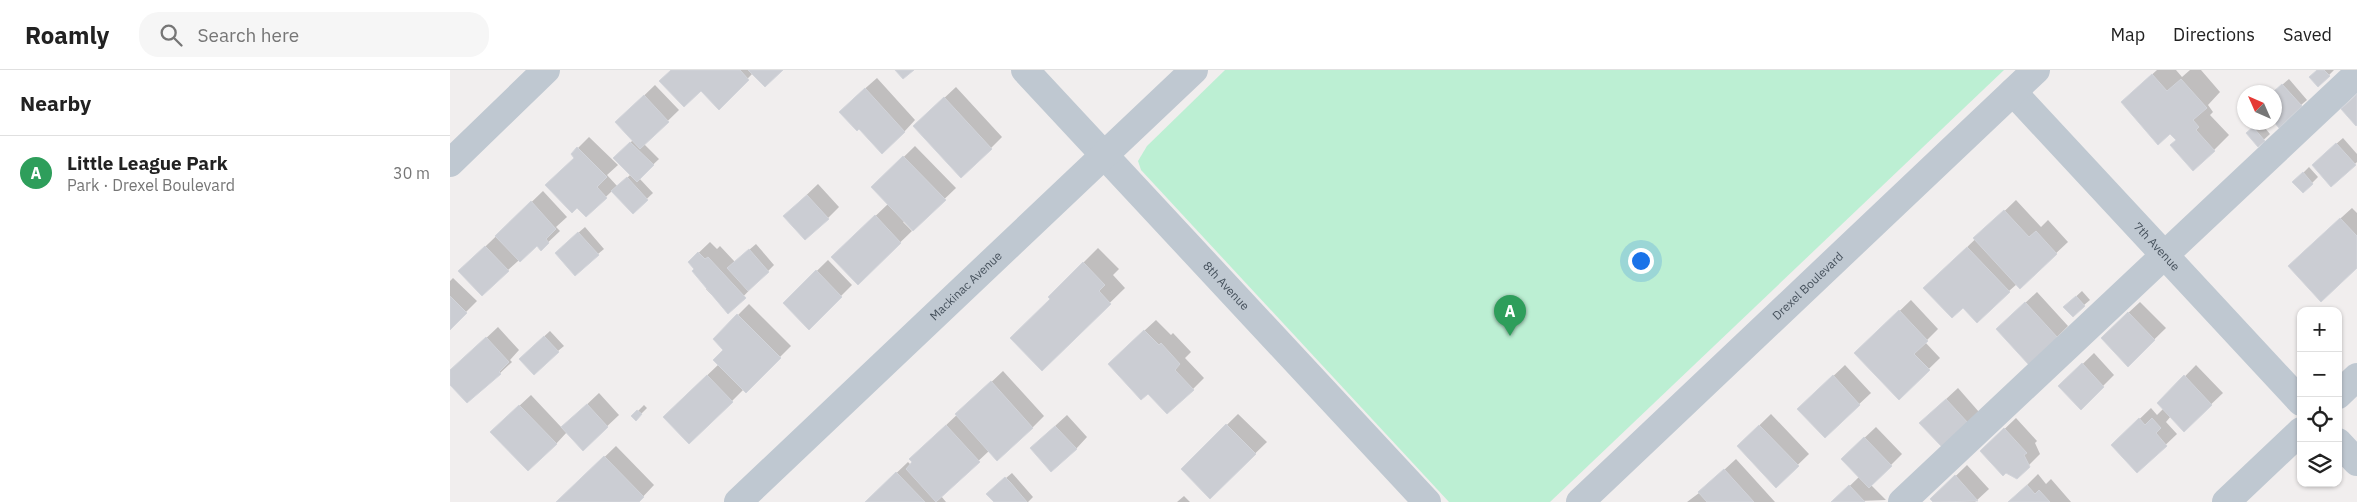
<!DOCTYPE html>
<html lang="en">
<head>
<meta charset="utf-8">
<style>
  :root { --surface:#fff; --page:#f6f6f6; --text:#222; --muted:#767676; --line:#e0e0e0; --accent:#1664e3 }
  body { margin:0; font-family:"IBM Plex Sans",sans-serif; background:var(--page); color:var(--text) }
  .controls { position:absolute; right:15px; bottom:15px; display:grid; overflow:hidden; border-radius:10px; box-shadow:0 1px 4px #0004 }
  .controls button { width:45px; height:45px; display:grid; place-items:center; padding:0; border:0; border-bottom:1px solid var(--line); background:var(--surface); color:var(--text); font:25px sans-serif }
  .compass { position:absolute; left:1787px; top:15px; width:45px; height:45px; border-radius:50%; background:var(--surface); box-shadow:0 1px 4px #0004; rotate:315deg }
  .you { position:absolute; left:1190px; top:190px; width:18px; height:18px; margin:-12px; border:4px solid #fff; border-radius:50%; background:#1a73e8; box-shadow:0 0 0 8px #1a73e833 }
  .badge { display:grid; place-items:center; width:32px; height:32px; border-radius:50%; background:var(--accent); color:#fff; font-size:16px; font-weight:700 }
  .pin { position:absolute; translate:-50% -41px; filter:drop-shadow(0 1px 2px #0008) }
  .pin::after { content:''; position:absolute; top:26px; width:18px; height:15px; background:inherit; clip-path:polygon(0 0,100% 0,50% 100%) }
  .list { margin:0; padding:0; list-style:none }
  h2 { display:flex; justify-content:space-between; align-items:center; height:65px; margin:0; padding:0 20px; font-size:21px }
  h2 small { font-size:16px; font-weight:400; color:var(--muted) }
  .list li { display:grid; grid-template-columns:32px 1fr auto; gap:15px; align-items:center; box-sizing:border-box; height:75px; padding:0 20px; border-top:1px solid var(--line) }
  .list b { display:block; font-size:19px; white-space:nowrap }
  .list p { margin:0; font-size:16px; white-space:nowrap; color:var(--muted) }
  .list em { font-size:16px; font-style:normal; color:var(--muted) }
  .icon { flex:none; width:28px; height:28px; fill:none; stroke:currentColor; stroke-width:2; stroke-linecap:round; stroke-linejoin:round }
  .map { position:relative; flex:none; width:1907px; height:432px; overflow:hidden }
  header { display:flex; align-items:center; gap:30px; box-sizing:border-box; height:70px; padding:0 25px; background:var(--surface); border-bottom:1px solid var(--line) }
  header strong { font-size:24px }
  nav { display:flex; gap:28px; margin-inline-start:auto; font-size:18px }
  .search { width:350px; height:45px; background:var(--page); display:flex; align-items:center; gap:12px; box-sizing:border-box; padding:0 18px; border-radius:20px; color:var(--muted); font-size:19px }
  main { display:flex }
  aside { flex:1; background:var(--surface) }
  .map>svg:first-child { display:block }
  .green { fill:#bcefd3 }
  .shadow { fill:#0003 }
  .building { fill:#cbcdd3; stroke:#d2d4da }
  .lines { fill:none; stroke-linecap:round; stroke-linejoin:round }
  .minor { stroke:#bfc8d1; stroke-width:28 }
  .labels { text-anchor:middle; stroke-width:4; stroke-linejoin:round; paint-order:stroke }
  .street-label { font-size:12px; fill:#46515c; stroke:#fff }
</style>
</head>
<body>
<header>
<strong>Roamly</strong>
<div class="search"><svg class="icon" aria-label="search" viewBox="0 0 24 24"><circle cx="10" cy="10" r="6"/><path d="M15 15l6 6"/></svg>Search here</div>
<nav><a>Map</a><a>Directions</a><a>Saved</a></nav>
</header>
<main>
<aside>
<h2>Nearby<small></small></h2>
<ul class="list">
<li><span class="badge" style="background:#2e9e5b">A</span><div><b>Little League Park</b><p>Park · Drexel Boulevard</p></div><em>30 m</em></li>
</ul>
</aside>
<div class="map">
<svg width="1907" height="432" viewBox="0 0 1907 432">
  <rect width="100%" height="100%" fill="#f1eeee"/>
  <path class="green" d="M775 0H1554L1100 432H999L691 100 688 91 697 76Z"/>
  <path class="shadow" d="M223 0H331L303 3 269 38 251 19Z
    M1707 0H1726L1732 7 1740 0H1751L1770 22 1758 35 1763 42 1760 45 1779 65 1764 80 1728 70 1687 18Z
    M1868 0H1884L1879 5Z
    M427 8 465 50 454 62 402 30Z
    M1839 9 1857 30 1851 35 1824 22Z
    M205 15 229 40 194 74 209 89 189 108 203 123 183 142 162 121 136 146 126 87 122 84 139 67 168 95 157 105 168 117 181 104 165 88 183 70 178 41Z
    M506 17 552 67 541 78 476 45Z
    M1810 52 1820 64 1808 75 1803 58Z
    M1893 68 1907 84V92L1882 115 1869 89Z
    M465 76 506 118 463 159 455 151 453 152 462 161 408 213 394 176 438 134 423 117Z
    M1859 97 1868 107 1853 122 1844 112Z
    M368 114 389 137 378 148 346 135Z
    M93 121 117 147 106 157 110 161 91 179 87 174 58 200 10 201Z
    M1566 130 1591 157 1598 150 1618 172 1570 217 1567 214 1559 221 1486 207Z
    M1902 138 1907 143V197L1850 185Z
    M135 157 154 179 148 184 112 177Z
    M260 172 267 179 270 176 285 192 306 174 324 195 278 242 256 219 258 217 239 192Z
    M648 178 669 199 663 205 675 218 592 299 602 229 599 227Z
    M378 190 402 215 359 258 334 233Z
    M3 208 27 231 0 258V211Z
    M1632 221 1640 230 1634 235 1621 231Z
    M1587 222 1618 256 1607 267 1559 248Z
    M1461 230 1488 259 1475 272 1490 288 1449 328 1406 283Z
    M1690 232 1716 258 1678 295 1663 257Z
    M299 234 341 276 296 321 294 319 282 331 226 335 269 294 274 280 264 269Z
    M706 250 721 265 723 263 741 282 735 288 754 308 743 319 670 283Z
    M48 257 69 280 60 290 62 292 31 321 0 314V302Z
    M100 261 114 276 108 281 76 283Z
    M1644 283 1664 305 1631 338 1610 316Z
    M1395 295 1421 323 1375 366 1360 328Z
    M1746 295 1773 323 1734 360 1721 346 1716 352 1727 364 1688 401 1674 364 1701 338 1707 345 1714 338 1709 333Z
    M553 301 594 346 583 357 548 389 540 380 491 426 496 432H416L458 392 461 395 472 378Z
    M1508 318 1529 342 1493 376 1482 342Z
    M149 323 169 345 133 379 117 362 106 374 53 351 81 325 112 358Z
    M194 335 197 338 186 349 183 346Z
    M788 344 817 372 760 427 732 399Z
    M1321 344 1359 384 1326 416 1288 376Z
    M617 345 637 367 626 379 593 367Z
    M1566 348 1587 371 1585 373 1590 384 1567 407 1543 370Z
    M1426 357 1452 384 1421 415 1436 430 1383 432 1409 407 1392 389Z
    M166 376 204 415 188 432H108Z
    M1286 389 1325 432H1237L1249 423Z
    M1517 395 1539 419 1525 432H1485L1482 429Z
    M562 403 583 427 578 432H545L544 418Z
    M1588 404 1596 414 1601 409 1621 432H1560Z
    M734 426 740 432H727Z"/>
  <path class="building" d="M221 0H290L299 10 269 40 251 21 234 37 209 11Z
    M298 0H333L315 17Z
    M445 0H464L453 9Z
    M1867 0H1874L1880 6 1868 17 1859 7Z
    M1702 4 1717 21 1731 9 1757 38 1743 50 1749 57 1746 60 1765 81 1743 101 1720 75 1726 70 1720 64 1708 75 1671 32Z
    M1832 14 1852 36 1829 58 1824 52V22H1823Z
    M415 18 455 62 432 84 409 59 407 61 389 42Z
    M1907 24V55L1906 56 1891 39Z
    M194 25 219 52 190 79 165 52Z
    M494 27 542 79 511 108 463 56Z
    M1803 57 1815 71 1808 77 1796 63Z
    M180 72 204 95 187 112 163 88Z
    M1886 73 1906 95 1881 117 1862 95Z
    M127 77 157 107 147 117 157 128 136 147 127 138 122 143 95 115 124 88 121 84Z
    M453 86 496 130 463 161 421 117Z
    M1853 102 1863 114 1853 123 1842 112Z
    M177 107 198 130 183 144 161 121Z
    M357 125 379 149 355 170 333 146Z
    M81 131 106 159 96 169 99 173 91 181 87 176 70 192 45 166Z
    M1554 140 1579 167 1586 161 1607 184 1570 219 1523 168Z
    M425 145 451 173 408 215 381 187Z
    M1890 148 1907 166V198L1871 232 1838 196Z
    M128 162 149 185 125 206 105 183Z
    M35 176 59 201 32 226 8 201Z
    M1517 177 1560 222 1527 253 1513 238 1502 248 1473 218Z
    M299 179 319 202 298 221 277 198Z
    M248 182 255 189 258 187 296 228 278 244 242 201 244 199 238 192Z
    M633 192 655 215 649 221 661 234 592 301 560 268 600 229 598 227Z
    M366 200 392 227 359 260 333 233Z
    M0 226 17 243 0 260Z
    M1626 226 1635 236 1623 247 1613 237Z
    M1575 232 1608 268 1579 295 1546 259Z
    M1449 240 1478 271 1464 284 1480 300 1449 330 1404 283Z
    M1678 242 1705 270 1678 297 1651 268Z
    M287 244 331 288 296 323 263 290 273 280 263 269Z
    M694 260 709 275 711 273 730 294 725 300 744 320 717 344 698 324 691 330 658 294Z
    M94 266 109 282 84 305 69 289Z
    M36 267 59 292 49 302 51 304 17 333 0 315V300Z
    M1632 293 1654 317 1631 340 1608 316Z
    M257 305 283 332 239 374 213 347Z
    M1383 305 1410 335 1375 368 1347 339Z
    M1734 305 1762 335 1734 362 1707 333Z
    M541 311 583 358 547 391 505 344Z
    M1496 329 1519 354 1493 378 1469 353Z
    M137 334 158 357 133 381 111 357Z
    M69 335 107 374 78 401 40 362Z
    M187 340 192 344 186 351 181 346Z
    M1689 348 1695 355 1702 348 1711 358 1706 363 1717 376 1687 403 1661 375Z
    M776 354 806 384 760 429 731 399Z
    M496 355 530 392 486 432 456 399 462 392 459 389Z
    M1309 355 1349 396 1326 418 1287 376Z
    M605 356 627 379 601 402 580 378Z
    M1554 358 1577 383 1574 385 1580 397 1567 409 1556 403 1553 406 1530 381Z
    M1414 367 1442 396 1419 418 1391 389Z
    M154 386 194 427 189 432H106Z
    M1274 399 1304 432H1257L1248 422Z
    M446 402 475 432H415Z
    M1505 405 1528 431 1483 432 1480 429Z
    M555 407 561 413 577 432H544L536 424Z
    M1399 415 1415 432H1381Z
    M1577 415 1585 424 1589 420 1600 432H1558Z"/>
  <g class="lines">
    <g class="minor">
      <path id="s1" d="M575 0 977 432"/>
      <path id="s2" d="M1563 22 1851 332"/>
      <path d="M0 93 96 0"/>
      <path d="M1888 325 1907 307"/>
      <path d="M1888 372 1907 392"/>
      <path id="s3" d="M288 432 744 0"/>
      <path id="s4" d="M1130 432 1586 0"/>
      <path d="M1452 432 1907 4"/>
      <path d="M1776 432 1851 361"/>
    </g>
  </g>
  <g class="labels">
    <g class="street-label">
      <text dy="4" stroke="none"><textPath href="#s2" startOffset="211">7th Avenue</textPath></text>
      <text dy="4" stroke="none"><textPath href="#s3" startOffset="314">Mackinac Avenue</textPath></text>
      <text dy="4" stroke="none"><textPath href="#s1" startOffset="295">8th Avenue</textPath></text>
      <text dy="4" stroke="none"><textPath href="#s4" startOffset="314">Drexel Boulevard</textPath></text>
    </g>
  </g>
</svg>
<div class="controls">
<button>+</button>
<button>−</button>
<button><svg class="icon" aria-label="locate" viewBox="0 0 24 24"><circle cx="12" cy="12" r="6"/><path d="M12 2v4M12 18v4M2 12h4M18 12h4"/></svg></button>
<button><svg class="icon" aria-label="layers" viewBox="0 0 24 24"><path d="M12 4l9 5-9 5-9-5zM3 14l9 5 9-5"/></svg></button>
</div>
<svg class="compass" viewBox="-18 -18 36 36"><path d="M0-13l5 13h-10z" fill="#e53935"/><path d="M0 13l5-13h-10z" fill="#767676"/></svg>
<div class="you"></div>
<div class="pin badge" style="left:1060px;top:266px;background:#2e9e5b">A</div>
</div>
</main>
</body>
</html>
